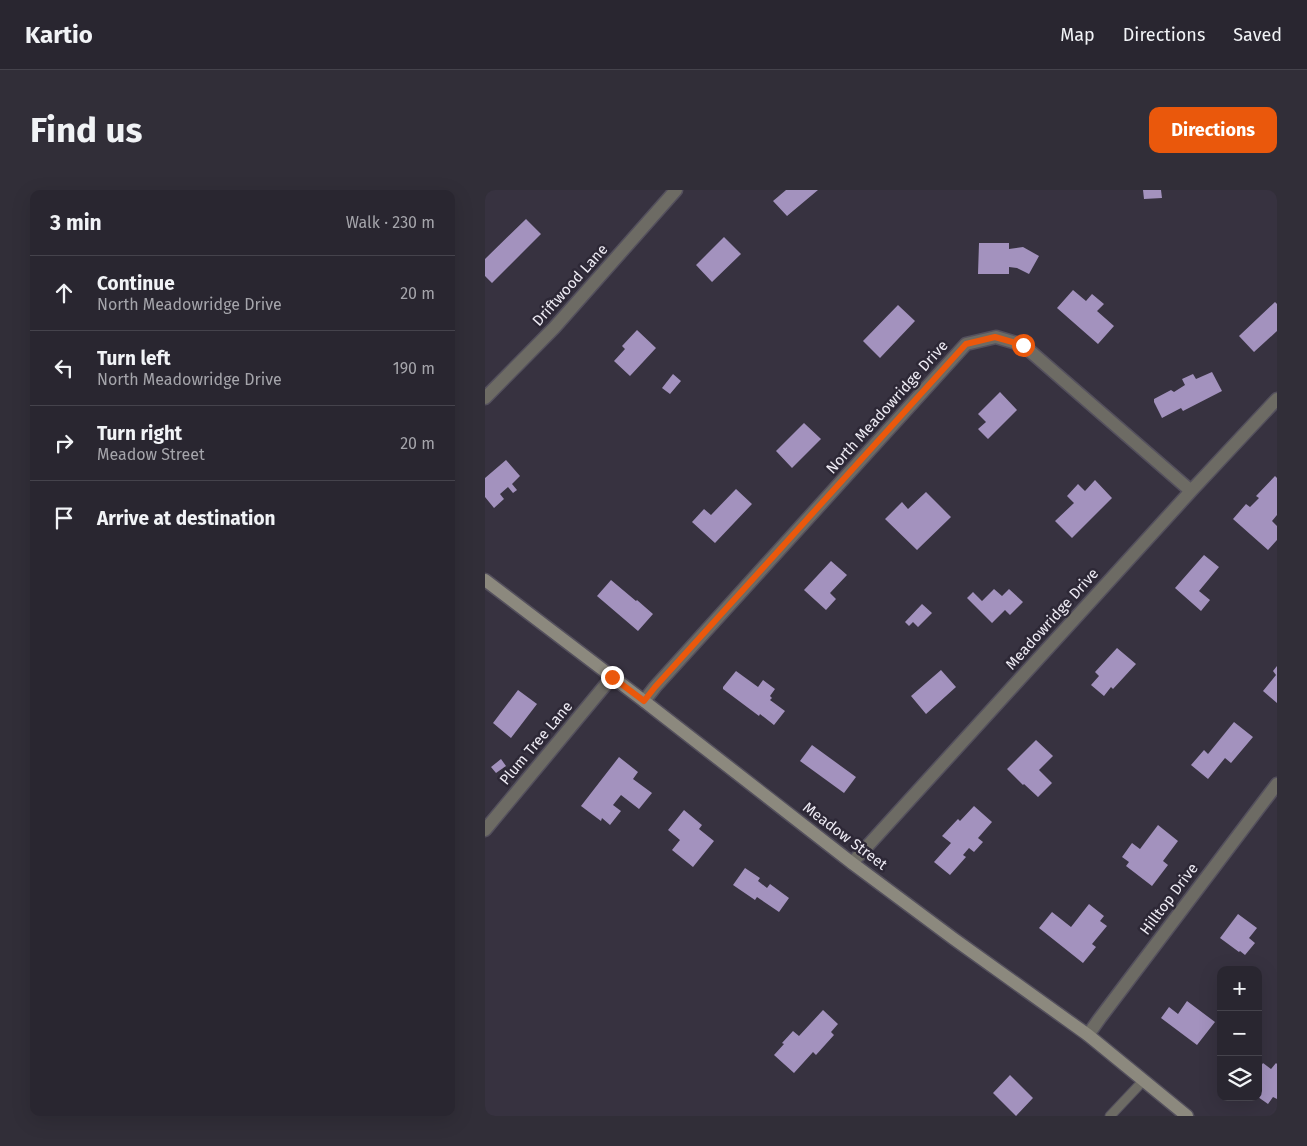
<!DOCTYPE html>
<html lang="en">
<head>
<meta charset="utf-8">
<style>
  :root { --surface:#292630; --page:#312e38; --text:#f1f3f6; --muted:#a5a5ab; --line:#45434c; --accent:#ea580c }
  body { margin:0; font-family:"Fira Sans",sans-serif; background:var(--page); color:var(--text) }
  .controls { position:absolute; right:15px; bottom:15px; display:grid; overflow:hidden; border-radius:10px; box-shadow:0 5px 20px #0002 }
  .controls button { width:45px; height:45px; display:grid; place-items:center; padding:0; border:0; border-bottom:1px solid var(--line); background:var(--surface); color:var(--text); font:25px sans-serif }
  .stop { position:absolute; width:15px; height:15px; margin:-11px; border:4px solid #ea580c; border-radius:50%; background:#fff }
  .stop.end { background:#ea580c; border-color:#fff; box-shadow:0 1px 5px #0008 }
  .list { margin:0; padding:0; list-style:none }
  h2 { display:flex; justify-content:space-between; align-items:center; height:65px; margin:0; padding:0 20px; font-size:21px }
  h2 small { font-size:16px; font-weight:400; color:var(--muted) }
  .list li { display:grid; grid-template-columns:32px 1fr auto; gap:15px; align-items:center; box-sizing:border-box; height:75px; padding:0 20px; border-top:1px solid var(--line) }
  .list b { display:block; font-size:19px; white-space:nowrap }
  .list p { margin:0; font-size:16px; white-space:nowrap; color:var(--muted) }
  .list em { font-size:16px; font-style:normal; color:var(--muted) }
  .icon { flex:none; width:28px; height:28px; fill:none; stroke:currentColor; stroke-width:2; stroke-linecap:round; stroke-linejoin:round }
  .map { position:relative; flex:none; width:792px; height:926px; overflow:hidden; border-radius:10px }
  header { display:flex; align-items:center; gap:30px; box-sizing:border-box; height:70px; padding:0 25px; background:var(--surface); border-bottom:1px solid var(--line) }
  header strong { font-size:24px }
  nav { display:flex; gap:28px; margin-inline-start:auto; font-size:18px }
  .intro { display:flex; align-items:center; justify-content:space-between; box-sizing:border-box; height:120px; padding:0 30px }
  h1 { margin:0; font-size:35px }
  .button { padding:12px 22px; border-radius:10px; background:var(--accent); color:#fff; font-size:18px; font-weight:700 }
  main { display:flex; gap:30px; padding:0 30px }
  aside { flex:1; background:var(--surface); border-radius:10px; box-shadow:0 5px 20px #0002 }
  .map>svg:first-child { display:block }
  .building { fill:#a392be }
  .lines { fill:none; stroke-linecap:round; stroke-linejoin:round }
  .lane-casing { stroke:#54505d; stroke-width:11 }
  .street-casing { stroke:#54505d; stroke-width:15 }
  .secondary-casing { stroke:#54505d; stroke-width:15 }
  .lane { stroke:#6d6b64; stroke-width:9 }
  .street { stroke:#6d6b64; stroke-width:12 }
  .secondary { stroke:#8c897e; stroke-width:12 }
  .route { stroke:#ea580c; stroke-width:6 }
  .labels { text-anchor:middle; stroke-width:5; stroke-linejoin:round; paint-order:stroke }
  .street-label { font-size:15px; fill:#eeebf4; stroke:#2d2836 }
</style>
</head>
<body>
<header>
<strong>Kartio</strong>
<nav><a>Map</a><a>Directions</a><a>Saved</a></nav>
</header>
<div class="intro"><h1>Find us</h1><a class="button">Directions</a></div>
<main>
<aside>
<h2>3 min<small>Walk · 230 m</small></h2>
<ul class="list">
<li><svg class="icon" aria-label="ahead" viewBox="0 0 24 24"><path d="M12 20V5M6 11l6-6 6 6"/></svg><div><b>Continue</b><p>North Meadowridge Drive</p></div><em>20 m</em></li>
<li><svg class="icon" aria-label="left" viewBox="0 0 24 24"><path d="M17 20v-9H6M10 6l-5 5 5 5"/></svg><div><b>Turn left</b><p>North Meadowridge Drive</p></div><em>190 m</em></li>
<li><svg class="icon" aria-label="right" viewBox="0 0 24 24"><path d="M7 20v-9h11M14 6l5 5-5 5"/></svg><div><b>Turn right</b><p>Meadow Street</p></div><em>20 m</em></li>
<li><svg class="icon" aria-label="arrive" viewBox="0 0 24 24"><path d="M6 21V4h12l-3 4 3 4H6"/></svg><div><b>Arrive at destination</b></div></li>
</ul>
</aside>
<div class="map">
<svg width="792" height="926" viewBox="0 0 792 926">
  <rect width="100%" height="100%" fill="#373240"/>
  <path class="building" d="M301 0H333L302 26 288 11Z
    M658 0H676L677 8 659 9Z
    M41 29 56 44 7 93 0 86V69Z
    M239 47 256 64 227 92 211 75Z
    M494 53H524V59L538 57 554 66 544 84 532 78 524 77V84H493Z
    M588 100 601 111 607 104 619 114 612 121 629 136 613 154 572 118Z
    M790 112 792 114V141L769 162 754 146Z
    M413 115 430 131 395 168 378 151Z
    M152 140 171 158 145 186 129 171 140 159 137 156Z
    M727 182 737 201 698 221 696 218 677 228 669 212V209L686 200 689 202 700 195 697 189 708 184 711 189Z
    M188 184 196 191 185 204 177 198Z
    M515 202 532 220 503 249 493 239 501 232 493 224Z
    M319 233 336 249 307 278 291 261Z
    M21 270 35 286 27 294 32 300 28 303 23 297 15 304 19 309 9 318 0 307V288Z
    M790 286 792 288V325L787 331 792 336V350L783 360 748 329 761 314 765 317 774 308 771 306Z
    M610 290 627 308 587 348 570 331 589 313 582 306 593 294 600 301Z
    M251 299 267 314 230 353 207 332 219 319 226 325Z
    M441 302 466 327 432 360 400 329 417 312 423 319Z
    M719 365 734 377 714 401 725 410 716 421 690 398Z
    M346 371 362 385 345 403 351 409 341 420 319 400Z
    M126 390 151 411 152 410 168 424 153 441 112 406Z
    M509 399 517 406 524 399 538 412 525 425 520 420 507 433 482 408 488 402 497 411Z
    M437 414 447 423 433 437 428 432 424 436 420 432Z
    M632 458 651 474 628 499 626 497 619 506 606 495 614 486 610 482Z
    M792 476V513L778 501 791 485 788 481Z
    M456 480 471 497 441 524 426 506Z
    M251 481 273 497 278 490 290 499 285 506 287 508 285 510 300 521 289 535 275 524 274 526 238 499V497Z
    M33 500 52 514 26 548 8 533Z
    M749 532 768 547 746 573 740 568 723 589 706 575 719 560 723 564Z
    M551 550 568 566 554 580 567 593 553 607 539 594 538 595 522 579Z
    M327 555 371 587 359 603 315 571Z
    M134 567 153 582 148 589 167 603 154 619 136 605 128 615 136 621 125 635 117 628 116 631 96 616Z
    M16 569 21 576 11 583 6 577Z
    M489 616 507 632 493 648 498 652 489 662 484 658 478 665 481 667 465 685 449 672 466 653 457 646 473 629 475 631Z
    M199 620 217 635 214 639 229 651 208 677 187 660 195 650 183 640Z
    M673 635 693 651 678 671 683 675 667 696 641 676 644 672 637 667 647 653 655 659Z
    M260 678 275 688 273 691 282 698 285 694 304 708 294 722 272 707 270 710 248 695Z
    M604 714 619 726 615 731 622 736 607 754 611 757 598 773 554 738 567 722 586 737Z
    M753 724 772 738 764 748 770 753 760 765 755 761 754 762 735 748Z
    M702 811 730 832 712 855 676 828 684 817 693 824Z
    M338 820 353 834 346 842 349 845 331 865 328 862 309 883 289 865 299 854 297 853 308 841 314 846Z
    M778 873 786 879 791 873 792 874V909L788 907 783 914 773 907V880Z
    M525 885 548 908 531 926 508 903Z"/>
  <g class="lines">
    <g class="lane-casing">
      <path id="lane" d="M625 926 658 891"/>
    </g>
    <g class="street-casing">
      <path id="street" d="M0 208 69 138 191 0
        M159 511 170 497 481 154 511 147 538 155 706 301
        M0 640 127 487
        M367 673 706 301 792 209
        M603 845 615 828 792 594"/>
    </g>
    <g class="secondary-casing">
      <path id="secondary" d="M0 390 159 511 367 673 469 749 603 845 702 926"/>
    </g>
    <use href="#lane" class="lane"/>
    <use href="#street" class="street"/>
    <use href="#secondary" class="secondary"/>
  </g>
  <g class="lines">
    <path class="route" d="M127 487 159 511 170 497 481 154 510 147 538 155"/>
  </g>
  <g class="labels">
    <g class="street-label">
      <text transform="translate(85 95) rotate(-48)" y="5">Driftwood Lane</text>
      <text transform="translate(402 217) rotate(-48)" y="5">North Meadowridge Drive</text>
      <text transform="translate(567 429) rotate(-48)" y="5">Meadowridge Drive</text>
      <text transform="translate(51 553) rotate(-50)" y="5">Plum Tree Lane</text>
      <text transform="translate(360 646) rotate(37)" y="5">Meadow Street</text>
      <text transform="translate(684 709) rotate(-53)" y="5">Hilltop Drive</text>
    </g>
  </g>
</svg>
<div class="controls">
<button>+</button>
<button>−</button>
<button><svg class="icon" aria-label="layers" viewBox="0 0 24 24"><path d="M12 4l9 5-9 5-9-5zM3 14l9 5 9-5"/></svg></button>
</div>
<div class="stop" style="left:538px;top:155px"></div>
<div class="stop end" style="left:127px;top:487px"></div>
</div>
</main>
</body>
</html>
